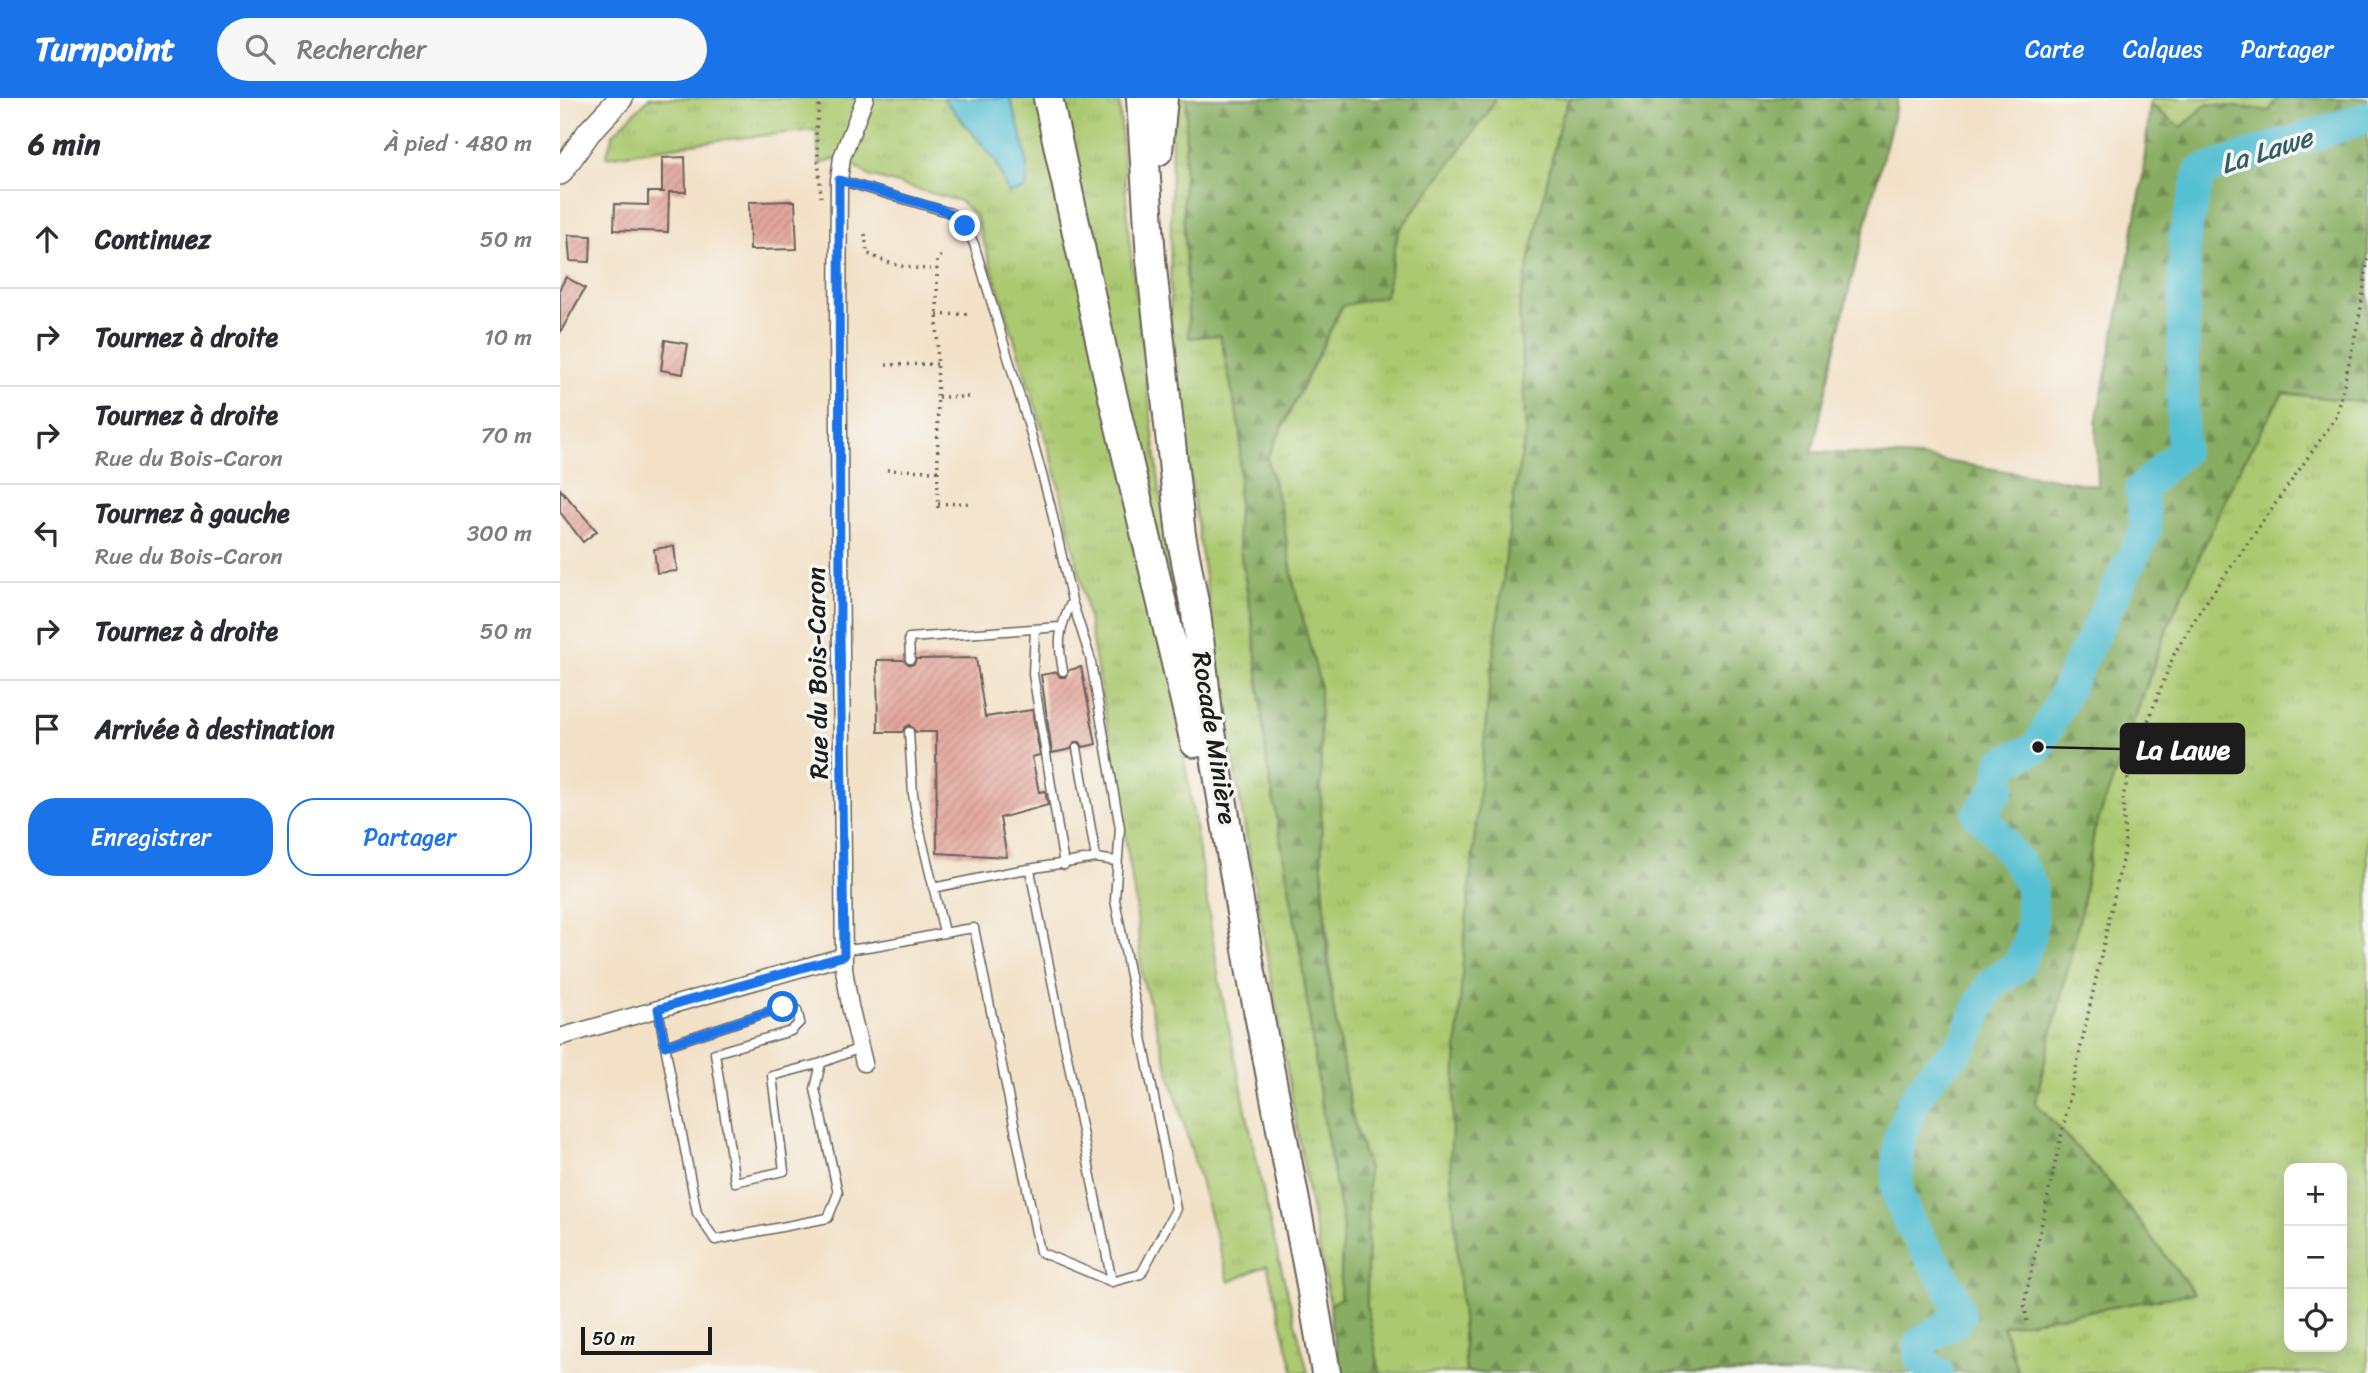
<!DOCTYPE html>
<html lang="fr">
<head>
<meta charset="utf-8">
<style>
  :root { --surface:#fff; --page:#f7f7f7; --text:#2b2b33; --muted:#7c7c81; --line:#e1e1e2; --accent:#1a73e8 }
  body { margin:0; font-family:Sriracha,sans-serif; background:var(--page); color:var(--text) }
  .controls { position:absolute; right:21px; bottom:21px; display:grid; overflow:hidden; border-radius:14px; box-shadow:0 4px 18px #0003 }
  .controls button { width:63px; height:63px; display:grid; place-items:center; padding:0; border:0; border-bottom:2px solid var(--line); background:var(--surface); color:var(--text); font:35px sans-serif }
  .scale { position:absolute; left:21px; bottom:18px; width:131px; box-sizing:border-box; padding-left:7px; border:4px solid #1c1c1c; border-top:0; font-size:19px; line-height:24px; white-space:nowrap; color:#1c1c1c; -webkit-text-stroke:5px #f6f6f2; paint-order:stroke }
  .stop { position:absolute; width:21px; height:21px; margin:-16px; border:5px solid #1a73e8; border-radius:50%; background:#fff }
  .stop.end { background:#1a73e8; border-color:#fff; box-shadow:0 2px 7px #0008 }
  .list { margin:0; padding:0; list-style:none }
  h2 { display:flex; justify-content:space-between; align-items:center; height:91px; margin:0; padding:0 28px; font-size:30px }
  h2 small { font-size:23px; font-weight:400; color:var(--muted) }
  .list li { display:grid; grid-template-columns:46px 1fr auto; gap:21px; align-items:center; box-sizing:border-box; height:98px; padding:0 28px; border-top:2px solid var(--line) }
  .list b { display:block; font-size:26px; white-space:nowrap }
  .list p { margin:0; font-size:23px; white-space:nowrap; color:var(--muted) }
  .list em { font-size:23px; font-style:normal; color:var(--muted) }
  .actions { display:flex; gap:14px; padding:21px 28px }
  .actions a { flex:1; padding:16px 0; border:2px solid var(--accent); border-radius:28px; text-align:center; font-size:24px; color:var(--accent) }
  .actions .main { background:var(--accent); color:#fff }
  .icon { flex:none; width:38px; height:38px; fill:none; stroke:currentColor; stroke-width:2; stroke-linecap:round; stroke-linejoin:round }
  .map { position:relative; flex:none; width:1808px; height:1275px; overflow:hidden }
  header { display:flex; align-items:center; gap:42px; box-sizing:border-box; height:98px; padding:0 35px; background:var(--accent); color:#fff }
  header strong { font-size:33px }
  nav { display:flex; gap:38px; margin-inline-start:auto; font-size:24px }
  .search { width:490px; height:63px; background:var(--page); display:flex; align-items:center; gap:18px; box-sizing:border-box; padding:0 24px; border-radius:38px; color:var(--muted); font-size:26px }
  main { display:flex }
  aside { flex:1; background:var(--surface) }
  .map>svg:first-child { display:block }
  .grass { fill:url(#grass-tufts); stroke:#647246; stroke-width:2; fill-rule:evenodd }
  .forest { fill:url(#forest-firs); stroke:#52643f; stroke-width:2 }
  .water { fill:#57c0d3; stroke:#3a6e78; stroke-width:2 }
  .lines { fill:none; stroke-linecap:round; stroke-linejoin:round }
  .river { stroke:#57c0d3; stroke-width:32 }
  .building { fill:url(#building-hatch) }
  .lane-casing { stroke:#676158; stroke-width:11 }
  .street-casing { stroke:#676158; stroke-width:19 }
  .secondary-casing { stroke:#676158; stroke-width:26 }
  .highway-casing { stroke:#676158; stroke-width:32 }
  .path { stroke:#676158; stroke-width:3.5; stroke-dasharray:2 5; stroke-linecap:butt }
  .lane { stroke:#fff; stroke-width:8 }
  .street { stroke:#fff; stroke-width:16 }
  .secondary { stroke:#fff; stroke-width:23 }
  .highway { stroke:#fff; stroke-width:28 }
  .route { stroke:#1a73e8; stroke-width:9 }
  .labels { text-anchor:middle; stroke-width:7; stroke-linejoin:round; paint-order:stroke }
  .street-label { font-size:26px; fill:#1c1c1c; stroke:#f6f6f2 }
  .water-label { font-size:28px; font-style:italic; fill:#345e65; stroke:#f6f6f2 }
  .leader { fill:none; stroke:#1c1c1c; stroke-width:2.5 }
  .callout-dot { fill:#1c1c1c; stroke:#f6f6f2; stroke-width:2.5 }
  .callout { fill:#1c1c1c; stroke:#1c1c1c; stroke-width:2.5 }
  .callout-label { font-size:28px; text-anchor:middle; font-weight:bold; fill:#fff }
</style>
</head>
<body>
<header>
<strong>Turnpoint</strong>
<div class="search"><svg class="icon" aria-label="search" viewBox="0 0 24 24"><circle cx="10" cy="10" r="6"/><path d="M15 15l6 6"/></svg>Rechercher</div>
<nav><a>Carte</a><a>Calques</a><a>Partager</a></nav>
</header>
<main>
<aside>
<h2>6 min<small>À pied · 480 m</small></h2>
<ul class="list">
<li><svg class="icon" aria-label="ahead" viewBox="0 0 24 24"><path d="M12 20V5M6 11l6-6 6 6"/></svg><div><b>Continuez</b></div><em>50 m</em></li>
<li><svg class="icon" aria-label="right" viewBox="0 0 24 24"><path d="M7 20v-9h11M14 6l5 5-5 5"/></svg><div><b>Tournez à droite</b></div><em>10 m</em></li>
<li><svg class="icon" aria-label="right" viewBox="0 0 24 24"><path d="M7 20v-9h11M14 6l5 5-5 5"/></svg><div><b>Tournez à droite</b><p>Rue du Bois-Caron</p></div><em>70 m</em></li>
<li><svg class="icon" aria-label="left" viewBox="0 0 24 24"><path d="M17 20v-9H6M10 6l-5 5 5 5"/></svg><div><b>Tournez à gauche</b><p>Rue du Bois-Caron</p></div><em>300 m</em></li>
<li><svg class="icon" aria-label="right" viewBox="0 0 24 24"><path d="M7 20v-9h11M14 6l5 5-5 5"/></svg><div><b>Tournez à droite</b></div><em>50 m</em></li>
<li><svg class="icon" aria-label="arrive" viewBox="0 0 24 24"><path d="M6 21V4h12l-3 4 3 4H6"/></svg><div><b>Arrivée à destination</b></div></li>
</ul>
<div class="actions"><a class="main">Enregistrer</a><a>Partager</a></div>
</aside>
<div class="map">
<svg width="1808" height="1275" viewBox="0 0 1808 1275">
  <defs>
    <pattern id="grass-tufts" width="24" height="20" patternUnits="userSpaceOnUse" patternTransform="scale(1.75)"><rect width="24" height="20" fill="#abc970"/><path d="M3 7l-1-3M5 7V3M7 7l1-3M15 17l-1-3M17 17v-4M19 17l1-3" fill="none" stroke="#93ac60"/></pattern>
    <pattern id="forest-firs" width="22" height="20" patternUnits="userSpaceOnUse" patternTransform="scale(1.75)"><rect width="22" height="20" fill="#88ad62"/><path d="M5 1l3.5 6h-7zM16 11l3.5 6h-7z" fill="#6e8c50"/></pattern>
    <pattern id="building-hatch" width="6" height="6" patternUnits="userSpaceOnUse" patternTransform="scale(1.75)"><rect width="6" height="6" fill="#e2a59b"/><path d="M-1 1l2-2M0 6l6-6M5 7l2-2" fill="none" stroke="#c18d85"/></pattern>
  </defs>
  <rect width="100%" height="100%" fill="#f6f6f2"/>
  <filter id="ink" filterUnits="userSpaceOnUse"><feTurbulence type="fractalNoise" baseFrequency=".0143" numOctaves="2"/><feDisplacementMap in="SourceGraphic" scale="14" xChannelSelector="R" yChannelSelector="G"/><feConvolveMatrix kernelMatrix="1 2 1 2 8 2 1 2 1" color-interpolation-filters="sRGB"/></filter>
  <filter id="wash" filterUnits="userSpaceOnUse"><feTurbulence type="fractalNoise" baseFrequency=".00686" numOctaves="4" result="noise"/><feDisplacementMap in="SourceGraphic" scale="28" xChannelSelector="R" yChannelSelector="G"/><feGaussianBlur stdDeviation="1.57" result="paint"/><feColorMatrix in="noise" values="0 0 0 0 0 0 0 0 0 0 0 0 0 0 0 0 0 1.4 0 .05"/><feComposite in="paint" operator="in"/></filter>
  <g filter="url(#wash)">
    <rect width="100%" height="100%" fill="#f3e1c7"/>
    <path class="grass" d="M89 0H559L569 140 618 538 622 645 660 887 710 1126 748 1275H734L707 1167 669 1184 582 879 576 808 556 678 522 486 494 367 415 117 400 103 309 78 282 59 260 66 256 32 159 42 46 59 53 36Z
      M612 0H627L623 104 630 240 660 236 681 336 677 434 693 528 707 665 740 851 760 999 783 1128 780 1200 770 1207 749 1099 668 634 631 385 610 222Z
      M935 0H1009L1000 25 959 210 966 335 954 395 929 593 890 1060 906 1275H820L807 1209 808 1071 791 1014 773 907 762 769 734 487 722 416 707 360 783 207 825 198 838 134 929 13Z
      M1591 0H1718L1709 13 1647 6 1621 30 1590 6Z
      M1723 295 1808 305V1275H1458L1443 1228 1634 1195 1547 1082 1475 1005 1520 819 1534 734 1607 530 1678 373ZM1729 1070H1782V1249H1729Z"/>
    <path class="forest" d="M627 0H935L929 13 838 134 825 198 782 208 707 360 722 416 734 487 760 586 762 769 767 859 773 907 791 1014 808 1071 807 1209 820 1275H781L771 1227 770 1207 780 1200 783 1128 760 999 740 851 707 665 693 528 677 434 681 336 660 237 629 240 623 104Z
      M1009 0H1338L1287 200 1252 354 1360 359 1538 388 1536 324 1563 192 1582 85 1590 6 1621 30 1647 6 1709 13 1718 0H1808V305L1723 295 1678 373 1607 530 1534 734 1520 819 1475 1005 1547 1082 1634 1195 1443 1228 1458 1275H906L890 1060 904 845 929 593 954 395 966 335 959 210 1000 25Z"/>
    <path class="water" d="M383 0H450C458 28 472 62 466 91L448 95 435 62Z"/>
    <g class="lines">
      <path class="river" d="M1378 1275C1365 1268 1355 1259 1361 1244L1397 1222 1400 1217 1391 1192 1348 1122 1337 1094 1339 1042 1352 1006 1373 975 1397 953 1406 941 1422 902 1433 884 1458 868 1469 843 1472 818 1471 789 1464 773 1430 727 1418 717 1439 690 1442 665 1478 649 1586 432 1581 391 1622 353 1625 137 1640 74 1808 19"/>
    </g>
    <g id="blocks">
      <path class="building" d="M125 59 126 94H109L108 134 54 132 55 106 88 107V94H105H102V60Z
        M235 103 237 151 190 152 189 104Z
        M8 137 31 138 30 164 10 163Z
        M6 179 25 190 0 235V190Z
        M105 242 128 246 123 276 101 272Z
        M0 391 37 433 23 444 0 414Z
        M114 448 117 473 97 475 94 451Z
        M416 560 425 619 472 612 480 657 472 659 479 694 485 693 488 707 440 720 447 759 377 755 376 634H356L349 627 345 629 342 634H318L317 562H343L350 567 354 566 356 561Z
        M521 569 536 646 523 649 520 644H515L511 651 492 655 481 577 497 574 500 579H505L509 572Z"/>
    </g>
  </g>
  <g filter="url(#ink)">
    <use href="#blocks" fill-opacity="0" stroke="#676158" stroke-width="2"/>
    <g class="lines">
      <g class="lane-casing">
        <path id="lane" d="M279 82 391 115 405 128 414 146 469 329 490 406 512 503 530 559 560 730 555 802 616 1111 581 1176 552 1184 480 1154 414 830C371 836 328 848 285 852
          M475 531 473 576 504 767
          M350 561 349 540 500 529
          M503 573C497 542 499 531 512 503
          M349 634 353 696 357 721 384 834
          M517 650 536 760
          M470 772 552 1184
          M373 790 450 774 536 760 556 763
          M98 911 137 1115 155 1142 268 1120 278 1095 255 991 261 965 300 950
          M105 948 223 909 237 912 240 924 231 933 155 955 175 1084 224 1073 212 978 261 965"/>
      </g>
      <g class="street-casing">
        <path id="street" d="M0 939 284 858
          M304 965 290 908 284 871 278 231 279 82 282 59 305 0"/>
      </g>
      <g class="secondary-casing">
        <path id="secondary" d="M0 75 29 34 61 0"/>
      </g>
      <g class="highway-casing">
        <path id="highway" d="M488 0 547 274 635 645
          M581 0 591 161 621 437 636 515 648 616 691 875 749 1176 766 1275
          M598 53 603 0"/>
      </g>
      <path class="path" d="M260 0 256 32 261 99
        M305 136 307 155C331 168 350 171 377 171
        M377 217 410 216
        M326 267 377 266
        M378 299H410
        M327 372 378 373
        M378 406 411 405
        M378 410 377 162 381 158
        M1467 1223 1464 1206 1565 749 1563 699 1572 664 1615 554 1640 513 1777 318 1800 215 1808 160"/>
      <use href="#lane" class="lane"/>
      <use href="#street" class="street"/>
      <use href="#secondary" class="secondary"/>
      <use href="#highway" class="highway"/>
    </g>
  </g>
  <g class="lines" filter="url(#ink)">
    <path class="route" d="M223 909 105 948 98 911 284 858 280 531 279 82 380 111 398 120 405 128"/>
  </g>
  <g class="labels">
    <g class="street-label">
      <text transform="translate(257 575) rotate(-91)" y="9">Rue du Bois-Caron</text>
      <text transform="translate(655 640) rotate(81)" y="9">Rocade Minière</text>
    </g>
    <g class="water-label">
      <text transform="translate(1706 52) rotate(-18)" y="10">La Lawe</text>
    </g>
  </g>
  <path class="leader" d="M1478 649L1561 651"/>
  <circle class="callout-dot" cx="1478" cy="649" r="7"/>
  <rect class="callout" x="1561" y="626" width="123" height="49" rx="7"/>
  <g class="callout-label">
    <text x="1623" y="661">La Lawe</text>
  </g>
</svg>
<div class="controls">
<button>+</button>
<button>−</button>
<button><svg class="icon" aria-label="locate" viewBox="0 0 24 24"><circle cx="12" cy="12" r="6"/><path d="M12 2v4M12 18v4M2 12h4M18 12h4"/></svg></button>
</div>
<div class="scale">50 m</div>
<div class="stop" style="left:223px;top:909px"></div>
<div class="stop end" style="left:405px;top:128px"></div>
</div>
</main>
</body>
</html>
